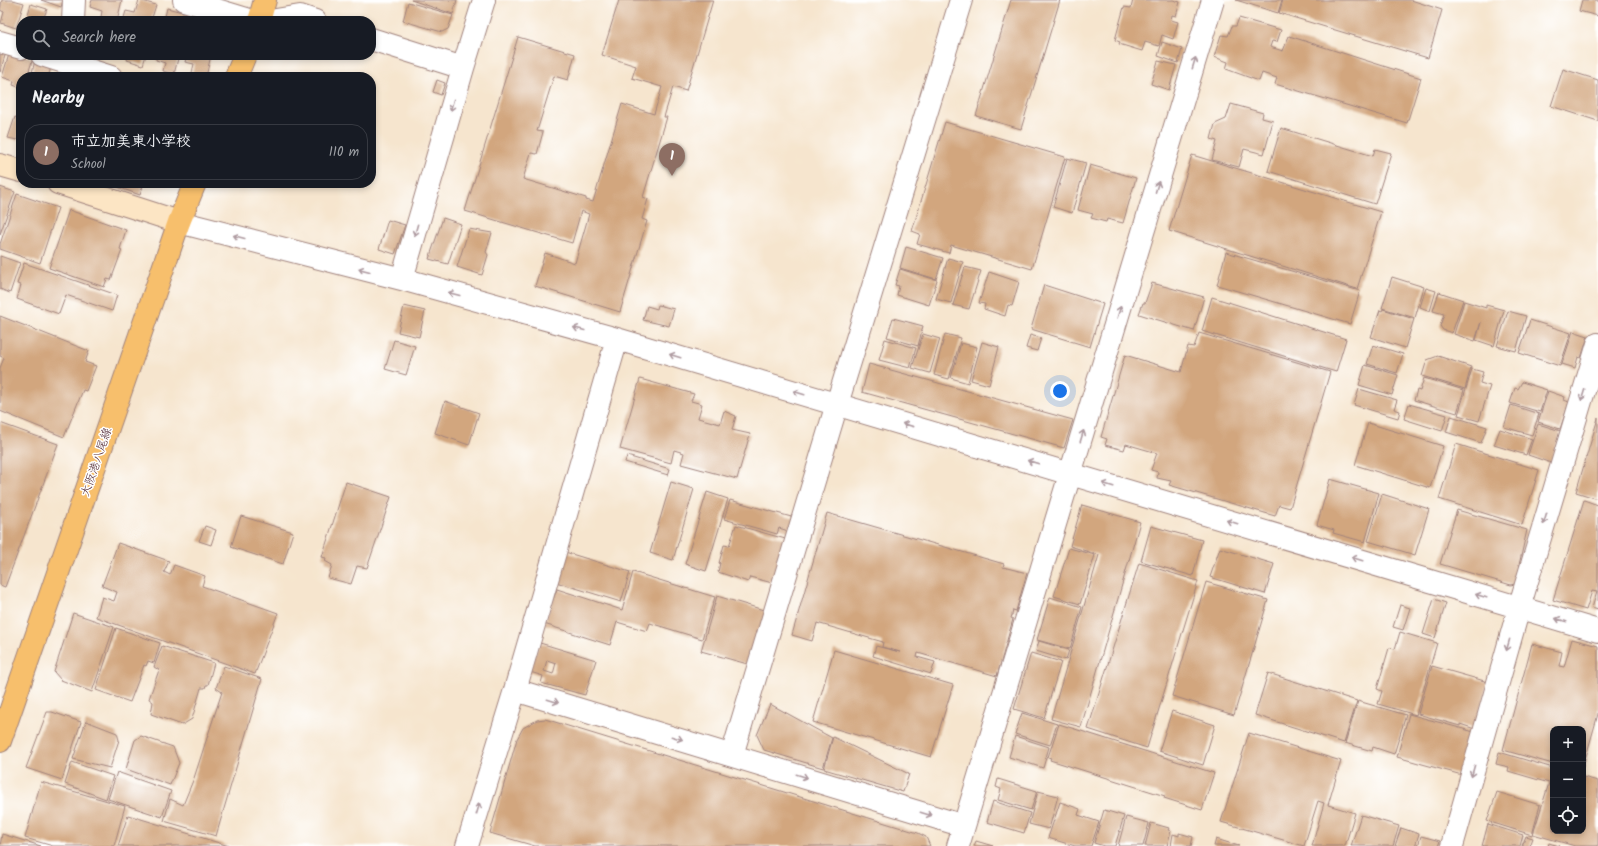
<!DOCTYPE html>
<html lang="en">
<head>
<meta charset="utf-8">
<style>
  :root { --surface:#171b24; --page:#242831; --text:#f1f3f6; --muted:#9ea1a6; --line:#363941; --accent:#1a73e8 }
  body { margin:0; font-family:Kalam,"Klee One",sans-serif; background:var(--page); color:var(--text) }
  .controls { position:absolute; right:12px; bottom:12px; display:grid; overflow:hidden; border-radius:8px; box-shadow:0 2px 6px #0003 }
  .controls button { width:36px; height:36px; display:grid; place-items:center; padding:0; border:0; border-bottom:1px solid var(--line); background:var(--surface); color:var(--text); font:20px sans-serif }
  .you { position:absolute; left:1060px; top:391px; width:14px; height:14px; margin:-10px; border:3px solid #fff; border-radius:50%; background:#1a73e8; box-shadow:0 0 0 6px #1a73e833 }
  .badge { display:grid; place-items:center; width:26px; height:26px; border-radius:50%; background:var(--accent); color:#fff; font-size:13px; font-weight:700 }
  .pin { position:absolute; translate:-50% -33px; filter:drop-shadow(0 1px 2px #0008) }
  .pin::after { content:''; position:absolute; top:21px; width:14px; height:12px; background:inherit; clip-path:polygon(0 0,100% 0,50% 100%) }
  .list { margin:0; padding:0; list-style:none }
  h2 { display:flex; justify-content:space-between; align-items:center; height:52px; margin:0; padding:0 16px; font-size:17px }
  h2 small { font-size:13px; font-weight:400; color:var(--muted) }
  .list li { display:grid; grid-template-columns:26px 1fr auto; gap:12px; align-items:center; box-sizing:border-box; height:56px; margin:0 8px 8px; padding:0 8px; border:1px solid var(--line); border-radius:16px }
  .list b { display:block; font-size:15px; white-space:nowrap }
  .list p { margin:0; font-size:13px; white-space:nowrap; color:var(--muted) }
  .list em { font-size:13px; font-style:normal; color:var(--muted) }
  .icon { flex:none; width:22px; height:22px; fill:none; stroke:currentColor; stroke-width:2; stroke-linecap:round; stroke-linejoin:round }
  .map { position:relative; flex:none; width:1598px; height:846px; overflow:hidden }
  .search { position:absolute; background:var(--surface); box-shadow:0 2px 6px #0003; left:16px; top:16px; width:360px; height:44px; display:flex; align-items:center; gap:10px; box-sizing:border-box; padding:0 14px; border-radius:16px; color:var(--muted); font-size:15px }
  .panel { position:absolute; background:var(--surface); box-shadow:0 2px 6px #0003; left:16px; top:72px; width:360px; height:116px; border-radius:16px }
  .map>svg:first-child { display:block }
  .building { fill:#d2a67e; fill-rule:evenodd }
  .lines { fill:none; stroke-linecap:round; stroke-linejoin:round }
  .street-casing { stroke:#a0827c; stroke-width:24 }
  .secondary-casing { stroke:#a0827c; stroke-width:24 }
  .primary-casing { stroke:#a0827c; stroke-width:24 }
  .street { stroke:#fff; stroke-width:22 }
  .secondary { stroke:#fce5c4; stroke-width:22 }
  .primary { stroke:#f7bf6c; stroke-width:22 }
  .oneway { stroke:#ae9aa0 }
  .labels { text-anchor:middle; stroke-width:3; stroke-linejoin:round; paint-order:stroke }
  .street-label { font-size:12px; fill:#4a1f2b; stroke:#fff }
</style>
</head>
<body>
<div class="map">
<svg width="1598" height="846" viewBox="0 0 1598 846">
  <rect width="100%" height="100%" fill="#fff"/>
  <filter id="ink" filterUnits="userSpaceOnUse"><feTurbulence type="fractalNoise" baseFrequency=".025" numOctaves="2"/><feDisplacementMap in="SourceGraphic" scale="8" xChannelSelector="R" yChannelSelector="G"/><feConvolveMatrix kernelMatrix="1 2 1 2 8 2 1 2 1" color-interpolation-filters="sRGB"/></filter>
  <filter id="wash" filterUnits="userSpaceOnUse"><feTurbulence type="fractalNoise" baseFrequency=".012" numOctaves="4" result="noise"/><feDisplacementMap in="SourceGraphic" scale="16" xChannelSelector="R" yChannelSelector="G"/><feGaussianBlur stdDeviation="0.9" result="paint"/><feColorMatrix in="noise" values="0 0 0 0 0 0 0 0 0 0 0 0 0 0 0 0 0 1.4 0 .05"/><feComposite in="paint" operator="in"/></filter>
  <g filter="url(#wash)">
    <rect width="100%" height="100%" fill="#f6e5ce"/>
    <g id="blocks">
      <path class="building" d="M2 0H13L24 3 16 28 1 23 4 12 0 10Z
        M41 0H63L61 7Z
        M92 0H122L117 21 101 17 102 11 90 7Z
        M139 0 156 5 151 21H123L126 11 135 13Z
        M411 0H457L453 14Z
        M619 0H713L686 91 673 87 664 117H667L643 197 648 199 642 219 647 221 620 312 535 286 545 253 575 263 589 214 581 211 572 243 465 211 518 37 575 54 568 80 554 76 537 131 543 132 537 154 531 153 523 179 586 198V200L593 202 622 104 654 114 662 87 632 78 636 66 602 55Z
        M1011 0H1060L1021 129 976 116Z
        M1133 0H1173L1180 2 1176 16 1172 15 1171 20 1178 22 1173 39 1162 35 1159 46 1145 42 1142 51 1119 44 1120 42 1115 40 1124 7 1131 8Z
        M1236 0H1282L1278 13Z
        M1283 0H1411L1442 10 1428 58 1279 13Z
        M1582 0H1598V16L1579 11Z
        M408 2 453 15 448 29 442 32 403 21Z
        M31 4 47 9 44 17 53 20V21H26Z
        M167 8 186 13 184 21H164Z
        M199 17 211 21H198Z
        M1239 18 1281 30 1277 42 1272 41 1270 47 1283 51 1289 36 1421 78 1407 123 1275 84 1277 78 1262 73 1259 81 1226 69 1228 62 1214 57 1221 35 1228 36 1232 26H1236Z
        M1162 42 1182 49 1178 63 1158 56Z
        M0 47 7 49 0 72Z
        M10 51 33 58 27 77H21V88L13 85 14 81 2 77Z
        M129 55H146L143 65 127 60Z
        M157 55H179L174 74 163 71 165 63 156 60Z
        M187 55H211L206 77H191L194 64 185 62Z
        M35 60 52 64 48 77H31Z
        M1158 61 1176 65 1169 90 1151 84Z
        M1563 69 1598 80V121L1551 106Z
        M437 80 445 83 441 95 433 92Z
        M1231 104 1263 113 1262 118 1273 121 1264 154 1244 149 1239 167 1212 160 1217 141 1211 139 1215 124 1226 119Z
        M15 117 21 119V130L17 140 8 138Z
        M945 122 1065 157 1032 269 951 245 949 253 917 244 920 234 912 231Z
        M1281 128 1373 156 1375 149 1391 153 1375 204 1268 171Z
        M1192 155 1381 212 1357 289 1169 231Z
        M1067 158 1086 163 1072 213 1053 207Z
        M1090 165 1136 178 1123 223 1107 219 1106 222 1091 218 1093 214 1078 210Z
        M106 183H144L140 195Z
        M0 187 15 192 0 234Z
        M17 194 58 208 40 263 0 249V244Z
        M69 210 126 230 120 249 122 250 111 280 107 279 104 287 49 268Z
        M443 218 461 224 448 264 429 259Z
        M388 220 405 225 395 254 379 249Z
        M469 229 492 233 486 252 488 255 482 275 457 267Z
        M906 247 943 258 936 279 900 268Z
        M1226 252 1360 291 1350 324 1217 285Z
        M0 256 20 263 10 293 0 289Z
        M948 258 963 262 951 303 936 299Z
        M24 263 117 295 112 311 66 295 59 314 17 299 21 285 17 284Z
        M965 267 981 271 969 309 953 305Z
        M900 269 937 280 929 305 897 295 899 286 895 285Z
        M989 272 1019 282 1012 306 1008 305 1005 316 984 309 985 304 979 303Z
        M1392 277 1424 287 1415 318 1382 308Z
        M1152 283 1204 297 1194 331 1139 314 1143 303H1145Z
        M1044 285 1103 304 1090 347 1031 329Z
        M1426 288 1436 291 1430 311 1420 307Z
        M1439 292 1463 300 1452 333 1443 330 1440 326 1444 314 1433 311Z
        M1212 297 1346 339 1336 372 1202 331Z
        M1464 301 1486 308V305L1504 310 1494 346 1476 340 1481 322 1475 341 1454 334Z
        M658 305 674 309 669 326 643 320 647 306 657 309Z
        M404 306 425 311 419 337 398 332Z
        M1383 309 1414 319 1405 348 1371 337 1380 310 1382 311Z
        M1508 311 1526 316 1516 351 1497 346Z
        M0 316 89 351 85 362 96 366 86 391 83 390 64 437 0 411V368L4 358 0 356Z
        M893 318 923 326 918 346 887 337Z
        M1530 320 1571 333 1560 366 1519 353Z
        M1573 331 1588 336 1581 358 1578 357 1575 368 1562 364Z
        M1199 333 1330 372 1290 508 1279 505 1275 516 1169 485 1171 481 1157 478 1158 472 1151 470 1157 453 1126 444 1124 450 1105 445 1107 439 1101 437 1125 355 1181 372 1188 346 1194 347Z
        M923 334 940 339 930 373 912 368Z
        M945 334 961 338 949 379 934 375Z
        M1030 335 1041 338 1037 351 1026 348Z
        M885 339 916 348 910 368 879 360Z
        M394 340 415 346 406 375 385 369Z
        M982 342 999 347 989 385 971 380Z
        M961 343 977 347 968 383 951 378Z
        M1373 345 1403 354 1397 373 1367 364Z
        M1438 356 1471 367 1465 389 1422 376 1427 360Z
        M869 364 1073 420 1064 448 862 392Z
        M1365 365 1398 375 1392 395 1359 385Z
        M1472 369 1483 372 1480 383 1490 386 1479 421 1458 415Z
        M1424 378 1464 390 1457 413 1414 400 1417 390 1420 391Z
        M640 379 694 394 691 401 702 404 698 418 720 424 724 411 736 416 732 430 750 434 737 479 681 464 684 453 674 450 671 463 620 449Z
        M1522 382 1547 390 1540 412 1510 403 1515 388 1518 389Z
        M1359 389 1397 400 1394 409 1400 411 1398 418 1354 405Z
        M1548 391 1565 397 1564 400 1569 402 1560 429 1538 422Z
        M445 401 479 413 469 445 435 433Z
        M1409 404 1447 415 1442 431 1404 419Z
        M1511 405 1539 414 1532 435 1504 427Z
        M1451 416 1487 427 1481 443 1446 432Z
        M1598 418V499L1576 492Z
        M0 423 58 444 5 587 0 585Z
        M1368 423 1443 446 1430 488 1355 465Z
        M1538 424 1561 431 1551 463 1528 455Z
        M1500 429 1532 439 1526 455 1494 445Z
        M1456 444 1539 470 1522 525 1439 499Z
        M627 456 670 469 668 475 625 462Z
        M1330 479 1379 493 1365 542 1333 533 1334 530 1317 525Z
        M346 482 391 497 367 568 357 566 351 584 328 578 332 565 325 561 326 558 322 557Z
        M671 482 694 489 673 560 650 553Z
        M707 492 728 499 706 571 685 564Z
        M1382 494 1429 509 1415 555 1368 541Z
        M730 500 795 518 791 532 779 528 777 534 724 519Z
        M1584 500 1598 505V610L1592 608 1597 592 1592 591 1586 610 1553 600Z
        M1082 505 1140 522 1081 727 1051 719 1099 555 1070 546Z
        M1457 510 1527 530 1519 565 1522 567 1517 583 1511 585 1440 564Z
        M827 513 1004 564 1003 567 1027 573 1016 611 1013 610 1012 615 1011 618 1013 619 997 676 918 653 917 657 935 662 931 674 873 656 876 646 900 652 882 647 883 642 817 623 812 641 792 635Z
        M241 516 293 532 283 564 231 547Z
        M736 525 789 540 776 584 750 577 748 582 718 572 720 563H719L724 545 729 546Z
        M205 526 216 530 211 545 199 541Z
        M1151 526 1202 540 1193 576 1141 561Z
        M118 543 169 561 164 572 170 575 174 565 205 576 202 586 278 613 255 674 96 617 102 597 114 601 117 592 102 586Z
        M1069 548 1095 555 1080 604 1054 596Z
        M1220 548 1274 564 1265 594 1210 577Z
        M565 552 630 572 621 602 556 582Z
        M1139 563 1198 581 1147 748 1088 729Z
        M633 572 715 597 702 639 650 623 647 631 617 622 610 645 544 624 557 589 622 610Z
        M1206 582 1268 600 1234 715 1172 696Z
        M717 596 767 611 751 665 701 651Z
        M1050 597 1082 607 1070 649 1037 640Z
        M1434 599 1446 603 1435 638 1423 634Z
        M1400 605 1410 608 1403 630 1393 627Z
        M73 613 114 627 92 692 61 680 54 672Z
        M116 628 160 643 154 663 148 661 146 666 144 665 130 702 96 690Z
        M1400 632 1437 643 1416 715 1378 704 1382 691 1377 689 1389 648 1395 649Z
        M1572 639 1598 646V714L1583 767V729H1553V764L1503 750 1532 644 1562 652 1559 666 1564 667Z
        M1039 641 1069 650 1066 660 1036 651Z
        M540 643 596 660 585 695 541 683 543 676 527 671ZM547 660 556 663 553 674 544 671Z
        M162 646 214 663 208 685H206L205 688H201L192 719 182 725 151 714 153 702 149 699 159 670 154 667Z
        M834 650 953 685 931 757 813 722Z
        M1031 653 1061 662 1044 718 1014 709Z
        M224 666 262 679 216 836 164 821 170 799 183 805 194 778 222 692 216 688Z
        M1432 666 1488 682 1475 729 1460 724V726L1418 714Z
        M1268 673 1357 701 1344 743 1255 715Z
        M1358 701 1406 715 1394 754 1373 747 1372 751 1345 743Z
        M770 704 832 738 823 768 764 750 757 735Z
        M1172 711 1215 725 1203 765 1159 751Z
        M47 712H52L81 722 62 780 26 768Z
        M1022 713 1057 724 1050 745 1015 734Z
        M1409 714 1474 732 1462 775 1397 757Z
        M545 719 918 833 926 837 930 846H535L490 833 517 739 523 728 537 720Z
        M86 721 117 733 119 740 110 768 73 759Z
        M1059 724 1214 773 1202 810 1164 798 1165 796 1050 760 1051 758 1048 757Z
        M1249 733 1341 761 1328 805 1355 813 1345 846H1312L1324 803 1318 801 1304 846 1221 822Z
        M141 736 173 747 179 763 170 785 126 769 135 740Z
        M1015 736 1049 747 1043 768 1009 757Z
        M833 737 909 774 903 792 824 769Z
        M1499 752 1553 768V831H1583V777L1598 781V846H1575L1533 834 1549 783 1508 771 1509 767 1496 764Z
        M72 762 113 776 106 799 65 784Z
        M117 772 171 791 162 817 108 799Z
        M998 779 1037 791 1031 810 998 800 1001 789 996 787Z
        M41 782 125 806 114 846H53L25 838Z
        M1038 791 1058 796 1049 829 1029 824Z
        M1497 792 1540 805 1532 835 1487 821Z
        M993 801 1030 813 1024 833 987 822Z
        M1060 802 1080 809 1078 815 1099 822 1091 846H1075L1048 838Z
        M1104 810 1124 816 1115 846H1104L1094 843Z
        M128 815 229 846H118Z
        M1361 815 1399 826 1393 846H1351Z
        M1126 817 1149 823 1143 846H1118Z
        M1151 823 1169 828 1168 830 1171 831 1167 846H1145Z
        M1488 824 1523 835 1520 846H1482Z
        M1401 828 1419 834 1415 846H1395Z
        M1179 833 1193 837 1191 846H1171L1173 834 1179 836Z
        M2 834 41 846H0Z
        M1421 836 1440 841 1438 846H1418Z
        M1526 836 1533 838 1530 846H1522Z
        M1216 839 1239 846H1214Z
        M976 841 993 846H974Z
        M1549 843 1559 846H1548Z"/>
    </g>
  </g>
  <g filter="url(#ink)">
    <use href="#blocks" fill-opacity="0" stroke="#a0827c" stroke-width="1"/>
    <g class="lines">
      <g class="street-casing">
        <path id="street" d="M184 0 253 21
          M73 21 74 0
          M270 21 300 16 315 21
          M371 39 463 68
          M0 42 21 48
          M42 55 111 77
          M179 222 402 279 617 339 1598 631
          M402 279 463 68 484 0
          M515 690 964 826
          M732 755 837 404 961 0
          M467 846 515 690 617 339
          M958 846 1213 0
          M1452 846 1519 608 1598 344"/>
      </g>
      <g class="secondary-casing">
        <path id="secondary" d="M0 165 21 171
          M58 183 179 222"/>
      </g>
      <g class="primary-casing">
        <path id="primary" d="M259 21 265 0
          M236 77 245 55
          M0 741 179 222 195 183"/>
      </g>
      <use href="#street" class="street"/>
      <use href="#secondary" class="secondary"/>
      <use href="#primary" class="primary"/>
    </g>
    <defs><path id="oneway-shaft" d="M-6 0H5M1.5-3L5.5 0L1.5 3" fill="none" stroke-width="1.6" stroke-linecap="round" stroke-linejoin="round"/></defs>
    <g class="oneway">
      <use href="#oneway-shaft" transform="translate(1194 63) rotate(-73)"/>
      <use href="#oneway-shaft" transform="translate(452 105) rotate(106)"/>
      <use href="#oneway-shaft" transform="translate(1157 187) rotate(-73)"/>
      <use href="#oneway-shaft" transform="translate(416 230) rotate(106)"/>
      <use href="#oneway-shaft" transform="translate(239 237) rotate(-165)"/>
      <use href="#oneway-shaft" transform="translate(364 270) rotate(-165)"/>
      <use href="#oneway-shaft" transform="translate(454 294) rotate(-165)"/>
      <use href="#oneway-shaft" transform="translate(1119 312) rotate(-73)"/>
      <use href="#oneway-shaft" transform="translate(579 329) rotate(-165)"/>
      <use href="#oneway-shaft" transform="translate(675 356) rotate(-163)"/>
      <use href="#oneway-shaft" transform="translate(799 393) rotate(-163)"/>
      <use href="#oneway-shaft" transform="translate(1583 395) rotate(107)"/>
      <use href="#oneway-shaft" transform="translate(908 425) rotate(-164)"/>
      <use href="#oneway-shaft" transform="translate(1082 436) rotate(-73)"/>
      <use href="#oneway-shaft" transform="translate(1033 462) rotate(-164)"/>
      <use href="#oneway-shaft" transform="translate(1108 485) rotate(-163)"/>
      <use href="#oneway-shaft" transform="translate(1545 519) rotate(107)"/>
      <use href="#oneway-shaft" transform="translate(1232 522) rotate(-163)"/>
      <use href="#oneway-shaft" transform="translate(1357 559) rotate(-163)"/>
      <use href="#oneway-shaft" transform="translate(1481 596) rotate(-163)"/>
      <use href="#oneway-shaft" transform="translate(1561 620) rotate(-164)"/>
      <use href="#oneway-shaft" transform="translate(1508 645) rotate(106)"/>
      <use href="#oneway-shaft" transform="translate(553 701) rotate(17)"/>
      <use href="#oneway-shaft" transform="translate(677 738) rotate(17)"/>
      <use href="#oneway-shaft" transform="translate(1473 771) rotate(106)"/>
      <use href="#oneway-shaft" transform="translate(802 776) rotate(17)"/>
      <use href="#oneway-shaft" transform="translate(478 809) rotate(-73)"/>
      <use href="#oneway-shaft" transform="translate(926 814) rotate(17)"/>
    </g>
  </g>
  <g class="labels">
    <g class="street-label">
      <text transform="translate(96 462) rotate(-71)" y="4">大阪港八尾線</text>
    </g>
  </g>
</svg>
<div class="controls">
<button>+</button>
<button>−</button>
<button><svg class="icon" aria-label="locate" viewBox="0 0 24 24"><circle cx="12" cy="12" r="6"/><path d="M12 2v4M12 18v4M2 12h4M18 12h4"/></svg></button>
</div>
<div class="you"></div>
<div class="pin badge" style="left:672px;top:176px;background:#8d6e63">1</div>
<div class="search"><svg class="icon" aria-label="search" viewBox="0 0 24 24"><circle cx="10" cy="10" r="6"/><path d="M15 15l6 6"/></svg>Search here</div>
<section class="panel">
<h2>Nearby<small></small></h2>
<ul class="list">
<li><span class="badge" style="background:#8d6e63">1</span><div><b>市立加美東小学校</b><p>School</p></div><em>110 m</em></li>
</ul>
</section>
</div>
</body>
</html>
